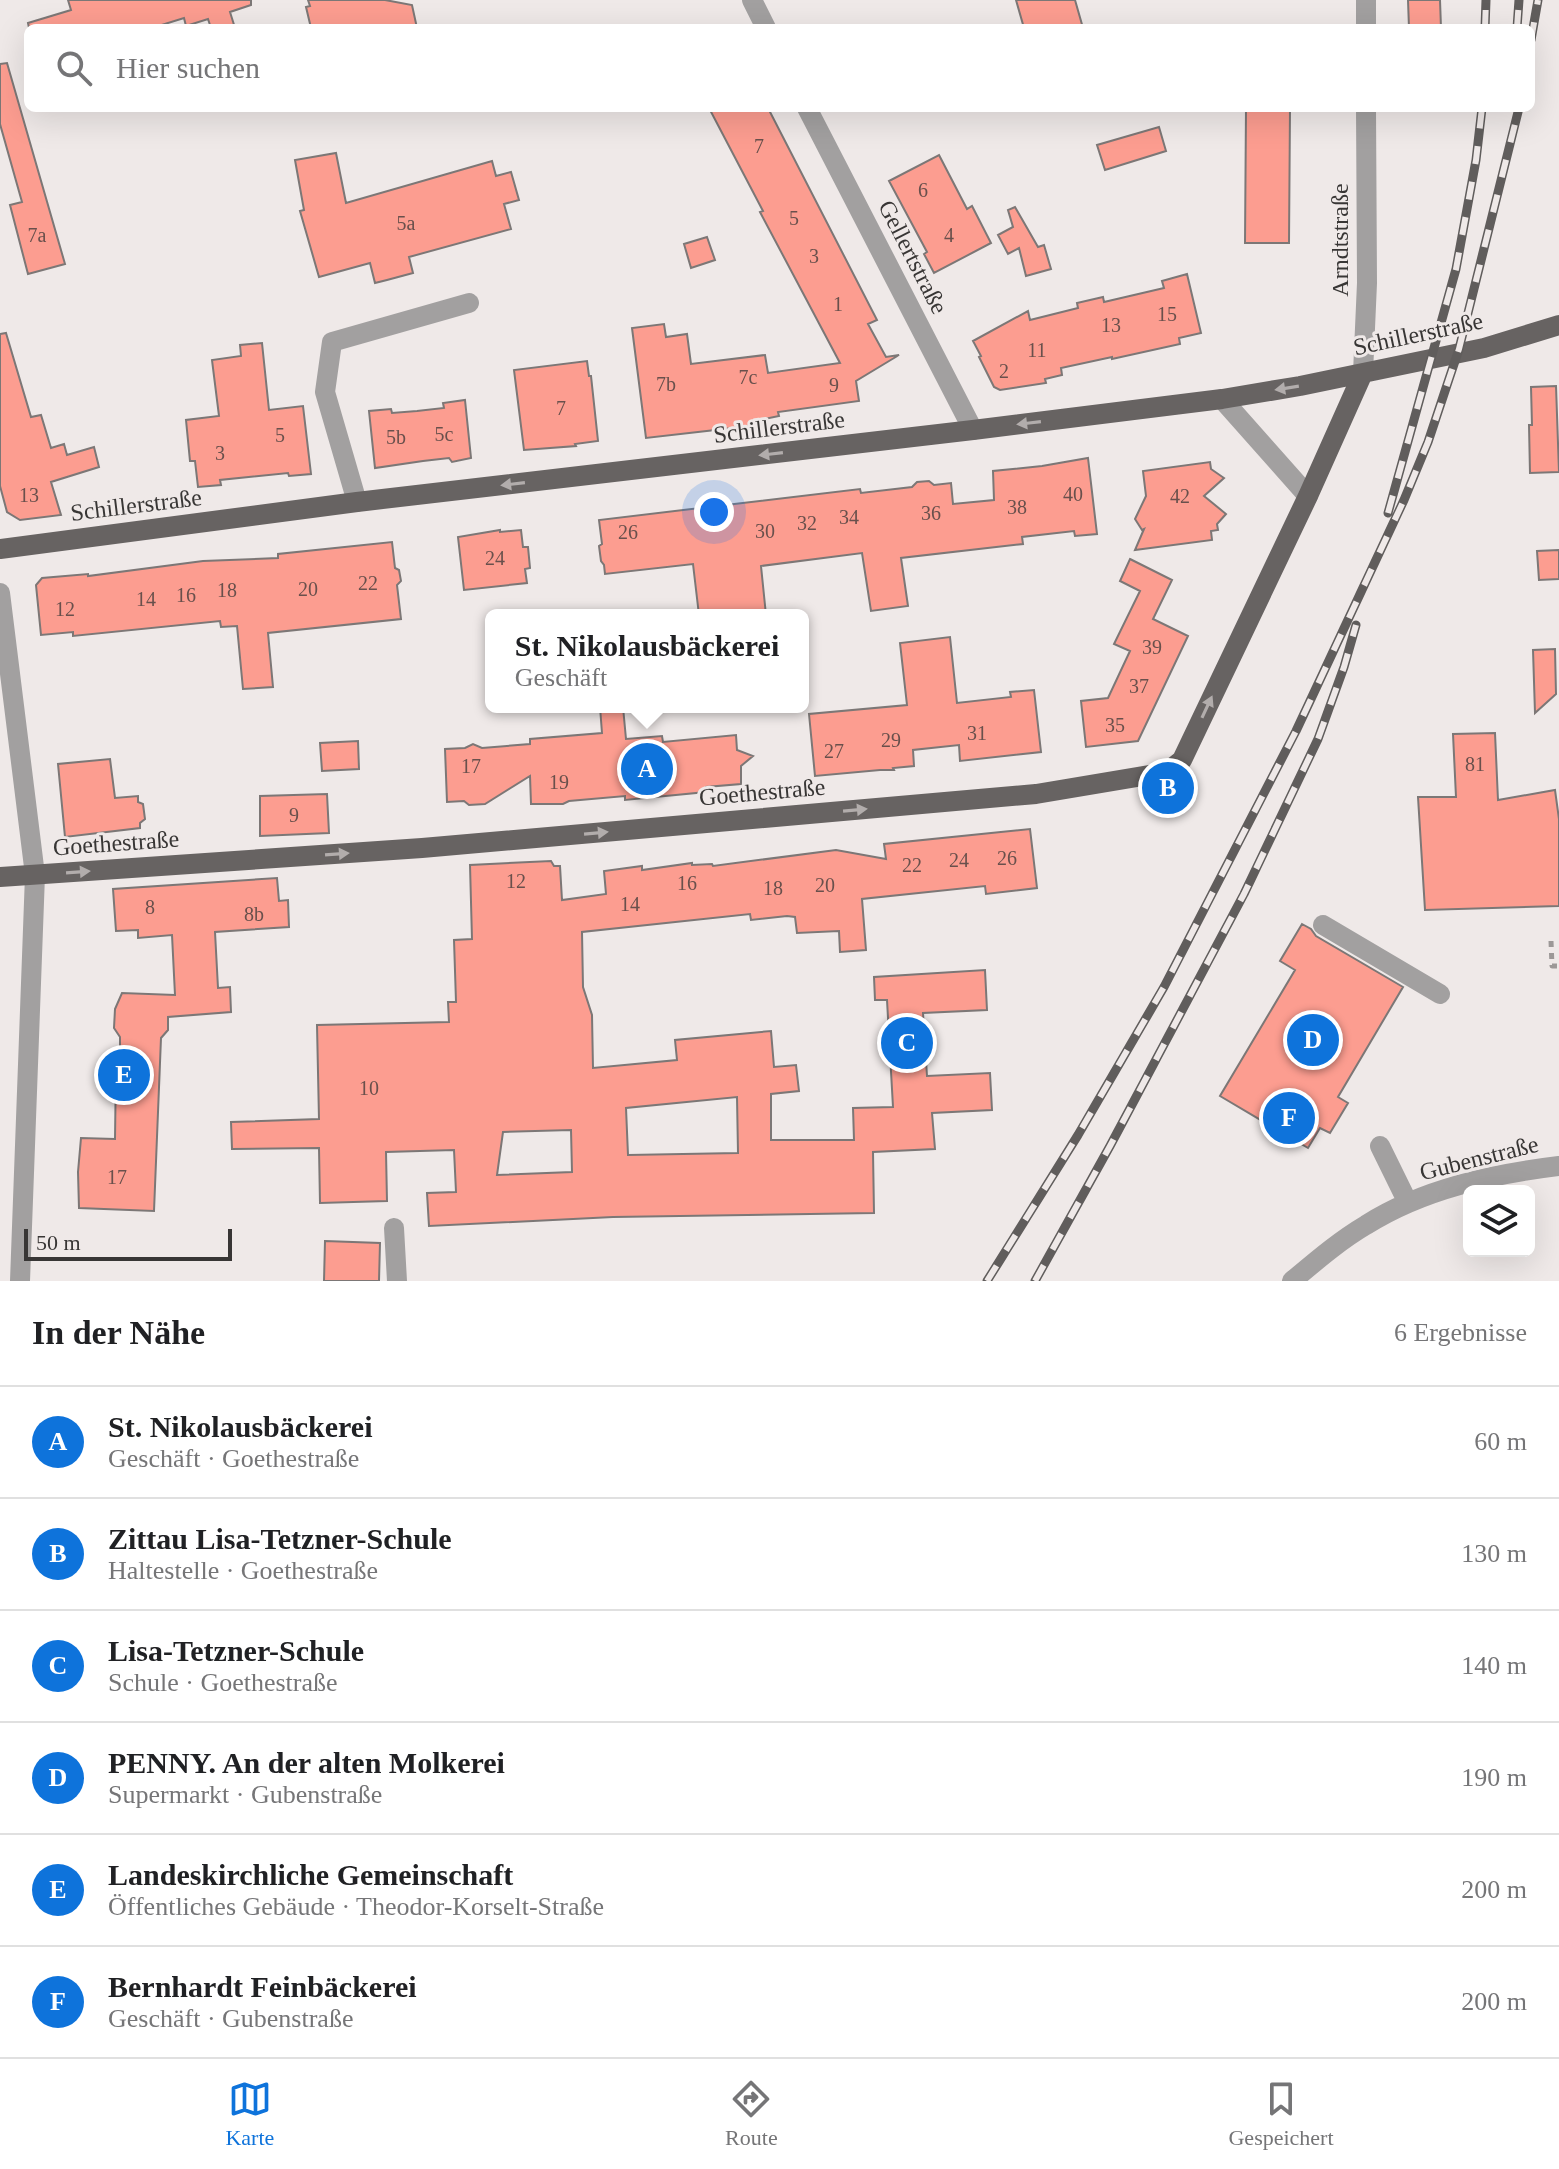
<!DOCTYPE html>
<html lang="de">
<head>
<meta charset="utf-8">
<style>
  :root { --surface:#fff; --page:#f2f2f2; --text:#202124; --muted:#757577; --line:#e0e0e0; --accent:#0e73db }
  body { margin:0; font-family:"Times New Roman",serif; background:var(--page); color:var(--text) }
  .controls { position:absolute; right:24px; bottom:24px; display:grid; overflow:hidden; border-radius:12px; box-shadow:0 8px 32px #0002 }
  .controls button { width:72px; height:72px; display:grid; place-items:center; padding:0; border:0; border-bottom:2px solid var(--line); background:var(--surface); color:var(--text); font:40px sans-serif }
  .scale { position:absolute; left:24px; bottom:20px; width:208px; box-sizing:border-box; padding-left:8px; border:4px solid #383635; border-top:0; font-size:22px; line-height:28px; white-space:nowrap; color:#383635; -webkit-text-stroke:6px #efe9e8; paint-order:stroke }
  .you { position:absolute; left:714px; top:512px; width:28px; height:28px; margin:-20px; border:6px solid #fff; border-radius:50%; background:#1a73e8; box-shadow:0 0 0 12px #1a73e833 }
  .badge { display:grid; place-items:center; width:52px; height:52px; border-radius:50%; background:var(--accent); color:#fff; font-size:26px; font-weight:700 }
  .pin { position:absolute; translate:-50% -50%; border:4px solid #fff; box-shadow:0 2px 8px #0006 }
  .popup { position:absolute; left:485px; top:609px; width:324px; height:104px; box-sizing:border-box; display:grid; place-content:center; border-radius:12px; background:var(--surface); filter:drop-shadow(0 2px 6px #0005); font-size:26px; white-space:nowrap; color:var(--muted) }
  .popup b { font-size:30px; color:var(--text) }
  .popup::after { content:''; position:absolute; left:50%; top:100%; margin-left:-16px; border:16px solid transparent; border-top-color:var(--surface) }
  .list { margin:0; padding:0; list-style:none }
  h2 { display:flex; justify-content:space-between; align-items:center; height:104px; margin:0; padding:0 32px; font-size:34px }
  h2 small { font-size:26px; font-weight:400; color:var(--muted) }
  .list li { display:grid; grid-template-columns:52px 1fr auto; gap:24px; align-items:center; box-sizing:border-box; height:112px; padding:0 32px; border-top:2px solid var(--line) }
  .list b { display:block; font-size:30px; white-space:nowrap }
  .list p { margin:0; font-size:26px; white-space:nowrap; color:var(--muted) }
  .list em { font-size:26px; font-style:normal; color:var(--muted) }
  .icon { flex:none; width:44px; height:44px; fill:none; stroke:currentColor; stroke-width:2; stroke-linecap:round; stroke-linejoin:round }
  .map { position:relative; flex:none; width:1559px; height:1281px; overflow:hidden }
  .search { position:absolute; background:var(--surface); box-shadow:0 8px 32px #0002; left:24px; right:24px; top:24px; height:88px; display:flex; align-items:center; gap:20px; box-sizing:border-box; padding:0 28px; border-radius:12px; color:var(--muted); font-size:30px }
  .sheet { height:776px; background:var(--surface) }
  nav { display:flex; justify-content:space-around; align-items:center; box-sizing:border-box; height:112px; border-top:2px solid var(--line); background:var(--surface); font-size:22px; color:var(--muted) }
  nav a { display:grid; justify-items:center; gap:4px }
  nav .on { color:var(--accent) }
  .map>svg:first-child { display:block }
  .building { fill:#fc9d90; stroke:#7c7776; stroke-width:2; fill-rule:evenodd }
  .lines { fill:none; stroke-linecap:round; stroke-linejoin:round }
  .path { stroke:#9c9897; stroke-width:5; stroke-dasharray:6 6; stroke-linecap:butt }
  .minor { stroke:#a2a0a0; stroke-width:20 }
  .major { stroke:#676362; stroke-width:20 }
  .rail-casing { stroke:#605d5c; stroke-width:9 }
  .rail { stroke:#efe9e8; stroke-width:6; stroke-dasharray:18; stroke-linecap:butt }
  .oneway { fill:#b2adac }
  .labels { text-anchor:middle; stroke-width:6; stroke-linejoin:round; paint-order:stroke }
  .number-label { font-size:20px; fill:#69504c }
  .street-label { font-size:24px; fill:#383635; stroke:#efe9e8 }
</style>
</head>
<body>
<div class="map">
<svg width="1559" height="1281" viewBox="0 0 1559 1281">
  <rect width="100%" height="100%" fill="#efe9e8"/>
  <path class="building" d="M68 0H251V5L230 12 235 28H211L208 19 186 26 184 18 152 28H29L28 23 71 10Z
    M308 0H385L412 5 417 28H311L306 7 310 6Z
    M1016 0H1075L1083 28H1024Z
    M1408 0H1440L1441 28H1409Z
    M7 63 65 264 28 274 10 205 22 202 0 124V64Z
    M709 108H768L877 320 868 324 886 357 899 355 856 381 859 401 778 412 779 416 750 422V426L646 438 632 328 664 324 666 337 687 334 691 364 765 355 768 373 840 363 760 212 763 211Z
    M1246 108H1290L1289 243H1245Z
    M1159 127 1166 151 1105 170 1097 145Z
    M336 153 346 203 492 161 496 176 511 172 519 200 504 204 511 229 409 257 413 273 387 280 375 283 370 263 319 277 300 211 304 210 295 160Z
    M939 155 967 209 972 206 991 243 934 273 924 254 927 252 889 181Z
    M1015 207 1038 247 1044 245 1051 269 1026 276 1019 248 1008 254 998 235 1013 227 1008 210Z
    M707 237 715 260 691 268 684 244Z
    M1187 274 1201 333 1179 338 1180 344 1112 359V357L1061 368 1062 375 1045 379 1046 383 1000 390 994 387 979 357 981 356 973 341 1028 311 1030 320 1078 308 1077 303 1103 297 1104 302 1164 288 1162 281Z
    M6 333 31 417 41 415 51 448 64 444 67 455 94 447 99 467 51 482 61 515 20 520 7 512 0 486V334Z
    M262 343 269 410 303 406 311 474 289 476 288 473 220 480 221 485 198 487 195 461H190L186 420 219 416 212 360 241 356 240 345Z
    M587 361 589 376H591L598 441 575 444 576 446 524 450 514 370Z
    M1556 386 1559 472 1530 473 1529 425H1532L1531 387Z
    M465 400 471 458 452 462 449 458 423 461 375 468 369 411 391 409 392 413 417 411 444 408 443 403Z
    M1088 458 1097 534 1075 536 1074 531 1022 537 1023 544 901 558 908 606 871 611 862 553 761 566 766 615H699L693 564 605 574 604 565 601 561 599 546 602 544 599 520 860 489 861 493 912 487 917 482 929 481 934 485 951 483 953 504 994 500 993 471 1042 466Z
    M1210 462 1211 469 1224 478 1204 496 1226 514 1217 524 1218 530 1211 531 1212 540 1135 550 1144 529 1142 530 1135 519 1146 496 1143 471Z
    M500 530V532L521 530 523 547H528L530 568 525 569 527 583 464 590 458 537Z
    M392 542 395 568 399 570 401 581 397 585 401 619 268 633 273 687 243 689 237 626 221 627 220 621 73 636V632L41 635 36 585 42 578 88 574V576L203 561 278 558V554Z
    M1559 550V579L1539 580 1537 551Z
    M1130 559 1172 580 1153 619 1188 636 1138 741 1086 747 1081 701 1108 698 1130 651 1114 644 1140 591 1120 581Z
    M950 637 957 703 1011 697 1010 692 1034 690 1041 752 960 761 959 745 913 750 914 766 893 768 894 770H880L815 776 809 714 907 705 900 643Z
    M1555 649 1556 694 1535 713 1533 650Z
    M600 707H623L626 739 662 736 663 742 736 735 737 750 753 756 741 766V784L706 787V792L625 800V796L569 801 563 804H531L530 776 485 804 469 805 464 801 447 802 445 749 465 748 473 744 482 748 530 744V739L602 733Z
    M1495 733 1498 800 1555 790 1559 819V906L1425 910 1418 797H1456L1453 734Z
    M358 741 359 769 322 771 320 743Z
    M110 759 115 798 138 796V802L143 804 145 819 140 823V828L65 837 58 764Z
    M327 794 329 833 260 836V796Z
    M1030 829 1037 888 986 894 985 886 862 899 866 950 840 952 839 931 797 933 795 917 787 916 751 920 750 914 582 932 583 987 592 1015 593 1068 677 1060 675 1040 771 1031 774 1067 796 1065 799 1091 771 1094V1140H854L853 1108 893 1107 887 1000H875L874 977 985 970 987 1010 923 1013 927 1076 990 1073 992 1110 932 1113 935 1149 873 1152 874 1213 613 1217 429 1226 427 1193 456 1192 454 1150 386 1152 387 1201 320 1203 319 1148 232 1149 231 1122 319 1119 317 1025 449 1022 448 1002H456L454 940 472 939 470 865 551 861 554 866H560L562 900 606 894 604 871 642 866V870L692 863V865L712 864 713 866 836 850 886 859 884 844ZM737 1097 738 1153 628 1155 626 1108ZM571 1130 572 1172 497 1175 503 1132Z
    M277 878 279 901 288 900 289 927 215 932 218 988 230 987 231 1012 168 1017V1030L161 1038 154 1211 79 1208 78 1172 81 1138 115 1139 116 1064 120 1055V1037L114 1028 115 1009 122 993 175 995 172 935 138 938V930L116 931 113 889Z
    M1302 924 1311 929 1316 936 1403 987 1338 1097 1348 1103 1330 1133 1320 1128 1308 1148 1220 1096 1295 970 1280 961Z
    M325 1241 380 1243 379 1281H324Z"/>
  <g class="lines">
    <path class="path" d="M1551 941 1552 966H1559"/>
    <path class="minor" d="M752 0 766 28
      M1366 28V0
      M807 108 973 430
      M1363 373 1367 283 1366 108
      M1222 399 1308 496
      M357 502 325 392 332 342 469 303
      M0 593 35 875 20 1281
      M1323 925 1440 994
      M1380 1146 1408 1203
      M394 1228 397 1281
      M1292 1281C1316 1261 1339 1241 1366 1225 1423 1189 1493 1174 1559 1166"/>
    <path class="major" d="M0 549 357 502 973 430 1222 399 1300 386 1484 348 1559 325
      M0 877 422 848 1036 794 1167 772 1182 760 1308 496 1363 373"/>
    <g class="rail-casing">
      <path id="rail" d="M1485 28 1486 0
        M1517 28 1519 0
        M1531 40 1538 0
        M1388 513 1456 269 1476 160 1482 108
        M987 1281 1078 1135 1164 987 1296 731 1404 500 1428 442 1459 349 1519 108
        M1035 1281 1110 1146 1244 894 1318 739 1344 667 1356 625"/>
    </g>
    <use href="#rail" class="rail"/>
  </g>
  <defs><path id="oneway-solid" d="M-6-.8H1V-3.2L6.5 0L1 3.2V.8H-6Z" transform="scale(2)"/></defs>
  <g class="oneway">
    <use href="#oneway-solid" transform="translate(1287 388) rotate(171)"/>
    <use href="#oneway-solid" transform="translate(1029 423) rotate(173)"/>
    <use href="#oneway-solid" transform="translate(771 454) rotate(173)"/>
    <use href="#oneway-solid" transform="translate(513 484) rotate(173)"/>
    <use href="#oneway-solid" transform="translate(1207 707) rotate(-65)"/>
    <use href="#oneway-solid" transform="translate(855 810) rotate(-5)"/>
    <use href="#oneway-solid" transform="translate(596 833) rotate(-5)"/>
    <use href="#oneway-solid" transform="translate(337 854) rotate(-4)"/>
    <use href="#oneway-solid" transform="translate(78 872) rotate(-4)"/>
  </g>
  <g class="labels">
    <g class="number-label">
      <text x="759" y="153">7</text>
      <text x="923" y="197">6</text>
      <text x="794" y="225">5</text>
      <text x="406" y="230">5a</text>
      <text x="37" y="242">7a</text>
      <text x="949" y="242">4</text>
      <text x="814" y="263">3</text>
      <text x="838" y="311">1</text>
      <text x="1167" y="321">15</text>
      <text x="1111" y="332">13</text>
      <text x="1037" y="357">11</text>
      <text x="1004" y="378">2</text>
      <text x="748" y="384">7c</text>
      <text x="666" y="391">7b</text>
      <text x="834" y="392">9</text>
      <text x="561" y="415">7</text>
      <text x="444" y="441">5c</text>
      <text x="280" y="442">5</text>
      <text x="396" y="444">5b</text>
      <text x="220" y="460">3</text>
      <text x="1073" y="501">40</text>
      <text x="29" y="502">13</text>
      <text x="1180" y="503">42</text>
      <text x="1017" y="514">38</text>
      <text x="931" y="520">36</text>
      <text x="849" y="524">34</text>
      <text x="807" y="530">32</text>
      <text x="765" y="538">30</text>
      <text x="628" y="539">26</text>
      <text x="495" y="565">24</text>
      <text x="368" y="590">22</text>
      <text x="308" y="596">20</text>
      <text x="227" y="597">18</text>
      <text x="186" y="602">16</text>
      <text x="146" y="606">14</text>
      <text x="65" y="616">12</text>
      <text x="1152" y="654">39</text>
      <text x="1139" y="693">37</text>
      <text x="1115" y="732">35</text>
      <text x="977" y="740">31</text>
      <text x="891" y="747">29</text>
      <text x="834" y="758">27</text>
      <text x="1475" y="771">81</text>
      <text x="471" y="773">17</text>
      <text x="559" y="789">19</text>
      <text x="294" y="822">9</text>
      <text x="1007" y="865">26</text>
      <text x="959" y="867">24</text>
      <text x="912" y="872">22</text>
      <text x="516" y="888">12</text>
      <text x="687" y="890">16</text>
      <text x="825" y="892">20</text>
      <text x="773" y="895">18</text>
      <text x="630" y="911">14</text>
      <text x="150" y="914">8</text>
      <text x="254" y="921">8b</text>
      <text x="369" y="1095">10</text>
      <text x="117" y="1184">17</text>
    </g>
    <g class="street-label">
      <text transform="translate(1340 240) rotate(-90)" y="8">Arndtstraße</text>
      <text transform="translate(913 257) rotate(63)" y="8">Gellertstraße</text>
      <text transform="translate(1418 334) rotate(-12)" y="8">Schillerstraße</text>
      <text transform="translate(779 427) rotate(-7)" y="8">Schillerstraße</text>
      <text transform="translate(136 505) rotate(-7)" y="8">Schillerstraße</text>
      <text transform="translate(762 792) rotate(-5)" y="8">Goethestraße</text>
      <text transform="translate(116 843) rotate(-4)" y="8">Goethestraße</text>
      <text transform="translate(1479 1158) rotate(-14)" y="8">Gubenstraße</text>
    </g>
  </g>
</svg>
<div class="controls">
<button><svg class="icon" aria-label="layers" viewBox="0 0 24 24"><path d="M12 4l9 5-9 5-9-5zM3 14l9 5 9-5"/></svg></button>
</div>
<div class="scale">50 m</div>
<div class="you"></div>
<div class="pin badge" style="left:647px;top:769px">A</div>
<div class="popup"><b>St. Nikolausbäckerei</b>Geschäft</div>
<div class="pin badge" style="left:1168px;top:788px">B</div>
<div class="pin badge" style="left:907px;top:1043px">C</div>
<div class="pin badge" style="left:1313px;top:1040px">D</div>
<div class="pin badge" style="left:124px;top:1075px">E</div>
<div class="pin badge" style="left:1289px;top:1118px">F</div>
<div class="search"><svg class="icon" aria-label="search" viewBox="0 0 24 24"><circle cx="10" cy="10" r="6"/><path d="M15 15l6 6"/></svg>Hier suchen</div>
</div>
<section class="sheet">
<h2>In der Nähe<small>6 Ergebnisse</small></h2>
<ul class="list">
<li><span class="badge">A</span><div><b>St. Nikolausbäckerei</b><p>Geschäft · Goethestraße</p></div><em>60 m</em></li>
<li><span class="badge">B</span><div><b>Zittau Lisa-Tetzner-Schule</b><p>Haltestelle · Goethestraße</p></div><em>130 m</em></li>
<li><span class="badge">C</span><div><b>Lisa-Tetzner-Schule</b><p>Schule · Goethestraße</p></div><em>140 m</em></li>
<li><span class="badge">D</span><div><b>PENNY. An der alten Molkerei</b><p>Supermarkt · Gubenstraße</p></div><em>190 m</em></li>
<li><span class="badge">E</span><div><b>Landeskirchliche Gemeinschaft</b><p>Öffentliches Gebäude · Theodor-Korselt-Straße</p></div><em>200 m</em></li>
<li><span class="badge">F</span><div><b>Bernhardt Feinbäckerei</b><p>Geschäft · Gubenstraße</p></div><em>200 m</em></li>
</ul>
</section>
<nav>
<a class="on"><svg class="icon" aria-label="map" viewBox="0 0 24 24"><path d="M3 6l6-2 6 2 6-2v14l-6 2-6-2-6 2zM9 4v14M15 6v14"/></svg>Karte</a>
<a><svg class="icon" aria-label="directions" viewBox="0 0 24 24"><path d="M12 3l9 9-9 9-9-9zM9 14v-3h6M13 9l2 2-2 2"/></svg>Route</a>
<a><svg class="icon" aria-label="saved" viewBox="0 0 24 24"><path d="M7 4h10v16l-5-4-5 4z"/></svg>Gespeichert</a>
</nav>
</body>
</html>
